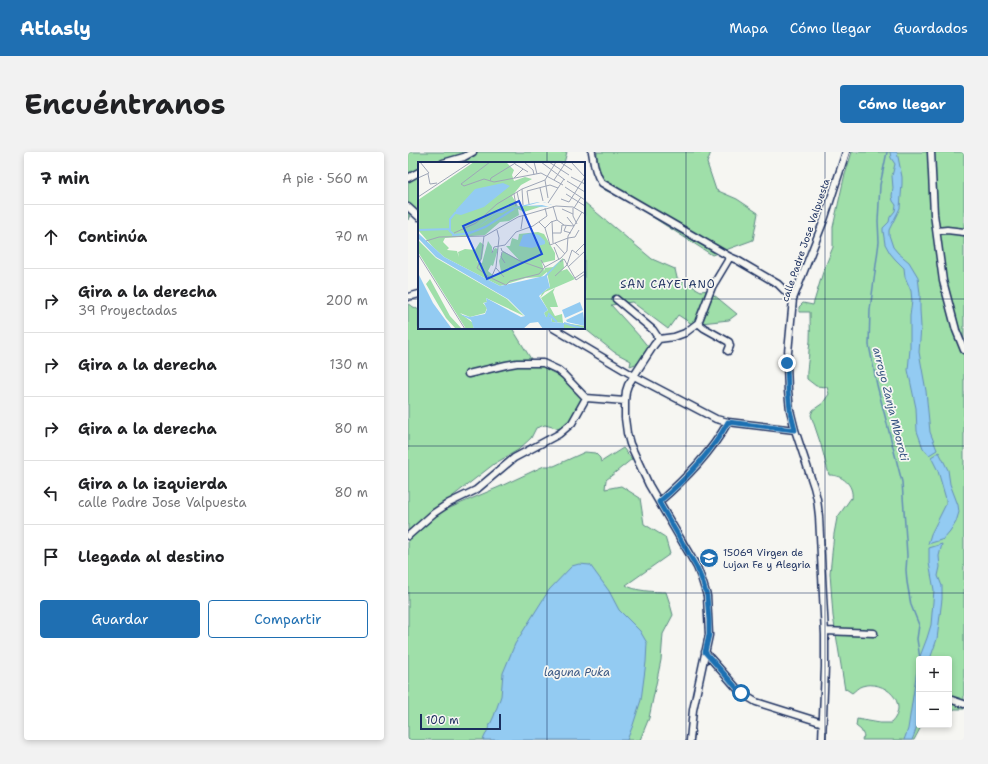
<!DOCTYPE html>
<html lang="es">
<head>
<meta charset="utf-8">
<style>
  :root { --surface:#fff; --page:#f2f2f2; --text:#202124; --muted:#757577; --line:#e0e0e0; --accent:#1f6fb2 }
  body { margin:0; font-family:"Shantell Sans",sans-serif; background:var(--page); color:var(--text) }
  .controls { position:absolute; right:12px; bottom:12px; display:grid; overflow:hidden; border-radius:4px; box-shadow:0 2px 6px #0003 }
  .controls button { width:36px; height:36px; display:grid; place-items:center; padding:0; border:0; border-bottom:1px solid var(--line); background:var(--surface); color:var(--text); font:20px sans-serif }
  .scale { position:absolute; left:12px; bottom:10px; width:81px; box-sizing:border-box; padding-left:4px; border:2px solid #1b2f5e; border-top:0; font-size:11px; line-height:14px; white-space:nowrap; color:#1b2f5e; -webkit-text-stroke:3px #f6f6f2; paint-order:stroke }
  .stop { position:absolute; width:12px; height:12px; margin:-9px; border:3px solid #1f6fb2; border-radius:50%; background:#fff }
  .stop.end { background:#1f6fb2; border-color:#fff; box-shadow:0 1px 4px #0008 }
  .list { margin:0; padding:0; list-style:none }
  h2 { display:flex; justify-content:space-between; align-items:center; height:52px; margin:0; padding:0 16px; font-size:17px }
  h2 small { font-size:13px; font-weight:400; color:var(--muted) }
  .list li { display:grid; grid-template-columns:26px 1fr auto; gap:12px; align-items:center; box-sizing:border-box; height:64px; padding:0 16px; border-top:1px solid var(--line) }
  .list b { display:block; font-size:15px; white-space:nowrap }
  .list p { margin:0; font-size:13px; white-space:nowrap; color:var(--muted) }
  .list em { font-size:13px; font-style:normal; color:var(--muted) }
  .actions { display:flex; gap:8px; padding:12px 16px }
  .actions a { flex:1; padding:9px 0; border:1px solid var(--accent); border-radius:4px; text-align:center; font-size:14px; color:var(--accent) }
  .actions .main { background:var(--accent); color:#fff }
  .icon { flex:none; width:22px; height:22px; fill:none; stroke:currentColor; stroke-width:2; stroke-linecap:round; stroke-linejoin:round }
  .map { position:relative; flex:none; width:556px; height:588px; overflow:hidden; border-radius:4px }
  header { display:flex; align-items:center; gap:24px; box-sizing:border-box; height:56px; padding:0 20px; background:var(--accent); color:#fff }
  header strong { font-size:19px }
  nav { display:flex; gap:22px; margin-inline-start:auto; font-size:14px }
  .intro { display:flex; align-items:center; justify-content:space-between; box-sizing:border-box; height:96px; padding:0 24px }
  h1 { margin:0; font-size:28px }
  .button { padding:10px 18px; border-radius:4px; background:var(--accent); color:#fff; font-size:14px; font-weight:700 }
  main { display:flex; gap:24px; padding:0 24px }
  aside { flex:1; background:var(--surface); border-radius:4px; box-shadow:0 2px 6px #0003 }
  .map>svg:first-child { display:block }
  .green { fill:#9fdfa9; stroke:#5d8784 }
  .water { fill:#93cbf2; stroke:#638db7 }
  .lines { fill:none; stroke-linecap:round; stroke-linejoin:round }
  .stream { stroke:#638db7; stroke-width:1.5 }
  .minor-casing { stroke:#1b2f5e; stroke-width:9 }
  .minor { stroke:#f6f6f2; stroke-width:6 }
  .route { stroke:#1f6fb2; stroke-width:5 }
  .grid { fill:none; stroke:#1b2f5e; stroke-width:1; stroke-opacity:0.55 }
  .labels { text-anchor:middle; stroke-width:3.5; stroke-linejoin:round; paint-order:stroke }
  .street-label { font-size:10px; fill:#1b2f5e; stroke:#f6f6f2 }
  .poi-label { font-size:10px; fill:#1b2f5e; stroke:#f6f6f2; text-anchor:start }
  .neighbourhood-label { font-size:11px; letter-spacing:1px; fill:#1b2f5e; stroke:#f6f6f2 }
  .water-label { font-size:11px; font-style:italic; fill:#395683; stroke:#f6f6f2 }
  .inset-river { fill:none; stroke:#93cbf2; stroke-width:2 }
  .inset-road { fill:none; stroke:#9ea6b7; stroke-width:1 }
  .view { fill:#1d4ed8; fill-opacity:0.15; stroke:#1d4ed8; stroke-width:2 }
  .inset-edge { fill:none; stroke:#1b2f5e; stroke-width:2 }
</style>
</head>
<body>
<header>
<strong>Atlasly</strong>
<nav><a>Mapa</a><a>Cómo llegar</a><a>Guardados</a></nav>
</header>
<div class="intro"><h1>Encuéntranos</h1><a class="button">Cómo llegar</a></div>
<main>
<aside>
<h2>7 min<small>A pie · 560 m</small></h2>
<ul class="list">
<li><svg class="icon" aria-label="ahead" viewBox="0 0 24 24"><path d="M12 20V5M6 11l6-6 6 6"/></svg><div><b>Continúa</b></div><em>70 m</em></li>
<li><svg class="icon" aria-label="right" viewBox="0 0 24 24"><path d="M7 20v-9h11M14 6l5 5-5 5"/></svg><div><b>Gira a la derecha</b><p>39 Proyectadas</p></div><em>200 m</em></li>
<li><svg class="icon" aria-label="right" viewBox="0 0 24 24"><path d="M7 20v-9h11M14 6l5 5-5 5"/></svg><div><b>Gira a la derecha</b></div><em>130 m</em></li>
<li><svg class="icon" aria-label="right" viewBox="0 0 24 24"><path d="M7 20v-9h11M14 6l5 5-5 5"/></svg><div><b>Gira a la derecha</b></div><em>80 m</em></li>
<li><svg class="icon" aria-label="left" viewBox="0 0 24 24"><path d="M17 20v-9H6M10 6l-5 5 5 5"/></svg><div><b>Gira a la izquierda</b><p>calle Padre Jose Valpuesta</p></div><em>80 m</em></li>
<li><svg class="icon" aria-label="arrive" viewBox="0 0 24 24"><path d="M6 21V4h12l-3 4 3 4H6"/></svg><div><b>Llegada al destino</b></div></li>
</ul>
<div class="actions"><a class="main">Guardar</a><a>Compartir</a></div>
</aside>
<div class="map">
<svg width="556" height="588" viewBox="0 0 556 588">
  <rect width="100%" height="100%" fill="#f6f6f2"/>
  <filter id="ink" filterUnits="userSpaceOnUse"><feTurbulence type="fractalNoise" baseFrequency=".025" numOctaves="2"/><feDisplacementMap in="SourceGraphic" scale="8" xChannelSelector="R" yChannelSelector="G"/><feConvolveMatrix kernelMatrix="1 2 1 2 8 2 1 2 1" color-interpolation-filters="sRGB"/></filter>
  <g filter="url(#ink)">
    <path class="green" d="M0 0H159L156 11H11V59L4 58 0 68Z
      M189 0H303L299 11 308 38 329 47 350 61 345 88 304 103 221 50 195 37 189 12Z
      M444 0H556V557H547L541 559V507H511V573H514L506 588H454L456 584 453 578 448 574 449 567 472 571H483C503 551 476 527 454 534 450 535 447 539 444 541L438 537 437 538 425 464 422 421 426 382 429 366 443 346 444 347C446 332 434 323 421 323L413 293 403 263 405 258 415 251 421 242 419 235 408 234 399 227C398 218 401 208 401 198 403 186 402 173 402 160H391V155L395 151 405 153 415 120 425 95V75L436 26Z
      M176 50 244 107 267 117 269 126 293 139 300 138 329 162 321 168 284 172 270 163 260 177 224 150 203 153 233 186 241 196 233 210 222 214 223 209 206 200 176 176Z
      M0 152 11 158V176H104L123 207 140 218 163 230 177 250 173 263 159 279 137 273 128 276 123 286 110 298 86 312 0 379Z
      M215 296 224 307 198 328 197 337 213 334 232 346 236 372 257 385 262 402 218 433C225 439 248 440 258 440L262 452 265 463 255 482 253 508 241 566 232 588H0V388L30 361 91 335 136 314H146L177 300 187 301 192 306 193 310Z"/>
    <path class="water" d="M482 0H489L494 25V32L492 56 481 78V83L485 95 490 101 501 110 510 125 512 142V158L513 175 511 200 518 239 522 280 529 298 521 303 515 296 509 279 508 256 500 218 502 197V164L504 149 503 139 497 125 496 116 487 107 482 101 477 92 475 79V76L481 70 482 65 487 59 488 53 485 49 484 44 485 36 484 24 487 12 483 6Z
      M531 300 540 318 542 332 550 353 551 360 548 370 542 380 536 387 520 392 523 382 538 352V347L530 319 523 305Z
      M534 392 531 404 532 415 530 424 534 434V447L529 487 522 507H511L519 486 523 473 526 438 521 411V396Z
      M171 412 182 413 201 439 211 458 232 479 239 491 238 510 233 548 225 573 219 588H75L86 564 93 544 95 521 107 492 141 438 164 414Z
      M511 508C511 533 515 564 504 588H496L500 577 510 511Z"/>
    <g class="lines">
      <path class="stream" d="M479 0 472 33 470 69 471 90 462 158 461 193 469 233 494 330 498 387 499 404 498 418 499 430 503 453 511 473 509 487 512 507"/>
      <g class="minor-casing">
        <path id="minor" d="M184 0C186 11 187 22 194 31L322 105 329 108 370 132 385 147
          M523 0 526 62 535 129 548 178 556 198
          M35 11 56 5 65 0
          M0 26 11 20
          M0 55 11 65
          M529 79 539 78 556 80
          M0 145 11 142
          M208 147 245 178 251 187 246 193 220 233 218 239 217 249V266L219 281 222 292 241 333 289 415 294 428 299 444 301 483 285 558 282 588
          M290 171 296 176 321 190 322 194 320 199
          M145 176 226 224 308 267 320 270 387 278
          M251 187 266 185 277 181 290 171 304 135 322 105
          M60 222 98 213 109 211H135L150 218 156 223 178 246
          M251 350C278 326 303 301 320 270
          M0 384 26 361 41 351 68 338 106 306 151 282 164 271 178 246 217 249
          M417 479 466 481
          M297 500 333 541 348 550 415 571
          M541 547 556 552
          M414 588 417 515V483L411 364 409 347 406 335 387 278 382 258 380 239 379 211 385 147 416 68 438 0"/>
      </g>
      <use href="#minor" class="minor"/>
    </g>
  </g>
  <g class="lines" filter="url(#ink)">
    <path class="route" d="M333 541 297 500 301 483V468L299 444 294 428 289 416 251 350C278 327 303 301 320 270L387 278 382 258 380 239 379 211"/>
  </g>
  <path class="grid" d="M139 0V11M278 0V588M417 0V588M0 147H11M176 147H556M139 176V588M0 294H556M0 441H556"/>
  <defs>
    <g id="school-disc" transform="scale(1)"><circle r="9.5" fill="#1f6fb2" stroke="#f6f6f2"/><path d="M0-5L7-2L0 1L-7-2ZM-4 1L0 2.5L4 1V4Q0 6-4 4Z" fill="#fff"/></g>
  </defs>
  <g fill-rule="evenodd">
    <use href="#school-disc" x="301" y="406"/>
  </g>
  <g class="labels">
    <g class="street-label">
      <text transform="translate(397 88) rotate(-71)" y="4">calle Padre Jose Valpuesta</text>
    </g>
    <g class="poi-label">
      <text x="315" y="404">15069 Virgen de<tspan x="315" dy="12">Lujan Fe y Alegria</tspan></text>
    </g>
    <g class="neighbourhood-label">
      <text x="260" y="136">SAN CAYETANO</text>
    </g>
    <g class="water-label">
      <text transform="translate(483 252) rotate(76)" y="4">arroyo Zanja Mboroti</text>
      <text x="169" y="524">laguna Puka</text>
    </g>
  </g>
  <g transform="translate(10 10)">
    <rect width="167" height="167" fill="#f6f6f2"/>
    <path d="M56 0 89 1 96 8 94 13 96 19 107 15 114 17 103 23 94 34 100 44H125L106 50 100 47 101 53 91 59 82 60 67 73 27 76 25 80 31 86 29 88 39 89 41 95 40 90 47 87 57 88 62 80 66 83 64 97 59 100 64 101 70 79 74 85V91L77 86 80 87 75 104 73 103 70 109 76 114 83 110 81 99 85 89 101 98 88 84H92L94 76 100 78 101 72 120 70 126 72 137 91V98L124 101 126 109 127 106 135 105 145 96 146 106 143 109 149 107 157 117 127 130 122 136 124 131 132 125 129 110 123 115 108 116 82 124 26 95 15 85 0 68V38ZM0 78 18 96 89 137 106 154 68 136 69 140 65 141 69 146 67 151 52 155 42 151 55 161 56 167H48L0 90ZM12 117 32 154 44 167 37 166 28 156 8 122ZM137 126 135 130 140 145H132L137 154 144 152 145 161 167 164V167H146V161L134 160 133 155H128L126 151 130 148 123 136Z" fill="#9fdfa9"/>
    <path d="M152 14 134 43H133L126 40H122L108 44 124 43 131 45 108 44 91 47 84 51H79L56 68 45 73 34 74V72L36 74 56 68 80 49 120 40H125L134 43ZM85 21 92 24 66 45 43 53 38 52V48L57 27ZM0 71 26 95 82 124 126 114 145 96 129 114 132 126 157 117 129 127 121 134 130 148 126 151 128 155H133L134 160 146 161V167H125L120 160 112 161 105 167H56L53 158 41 152 52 155 67 152 69 147 66 141 69 140 68 136 103 155 107 154 90 137 18 95 0 76ZM113 71 121 73 127 79V82L114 86 101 84 105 73ZM0 111 15 141 34 167H0ZM162 140 165 148 147 156 144 148ZM165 150 167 164 149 160 148 158Z" fill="#93cbf2"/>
    <path class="inset-river" d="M30 67 36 73 52 71 67 65 96 47M0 68 32 67V57L38 50M130 155 131 152 139 160M146 161 166 167"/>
    <path class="inset-road" d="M106 0 115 8 116 13M116 0 119 12M123 0 147 18M131 0 151 13M142 0 154 8M153 0 167 15M97 2 110 10M10 12 12 22 19 21M153 15 167 22M0 16 11 11 2 0M96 16 105 7M127 18 130 36M136 18 148 0M72 19 73 16 99 0M149 19 167 30M43 22 46 24 66 17 76 20 123 11 145 23M43 22 72 0M147 25 167 38M122 26 125 39M104 27 105 43M96 32 98 44M148 32 167 44M0 35 53 0M143 37 151 40 167 15M97 40 101 39 99 30M130 41 146 17M111 42 109 29 132 23 140 26M135 44 139 58 146 63M155 46V54L159 62M156 46 163 35M144 47 155 52M134 59 135 81M121 60 127 66 132 83 150 76M148 64 146 69 153 71M127 66 133 60 139 58M103 67 105 53M36 71 58 61 79 42 104 27 127 18 138 0M134 71H143L144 63 156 64 164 50M66 74 63 97 59 106 71 115 88 123 92 119 121 112 127 105M150 76 157 75 161 68M8 79 21 75 67 74 100 55 138 44 155 45 167 52M137 81 147 92M136 85 141 98M83 86 84 89 102 99 125 107M84 90 83 95 87 101M158 90 167 81M74 91 76 85 87 83 98 70 115 64 129 54 127 46M0 92 47 167M123 98 127 105 143 96 149 89 150 74 156 64 149 55M142 100 146 97 158 118 167 112M149 103 154 88 161 93M150 105 167 89M78 106 86 115M137 114 149 103M73 116 78 105 81 76 79 68M157 116 167 109"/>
    <path class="view" d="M101 39 124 92 69 117 45 64Z"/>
    <rect width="167" height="167" class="inset-edge"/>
  </g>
</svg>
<div class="controls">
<button>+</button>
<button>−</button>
</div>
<div class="scale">100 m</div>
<div class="stop" style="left:333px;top:541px"></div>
<div class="stop end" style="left:379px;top:211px"></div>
</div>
</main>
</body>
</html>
